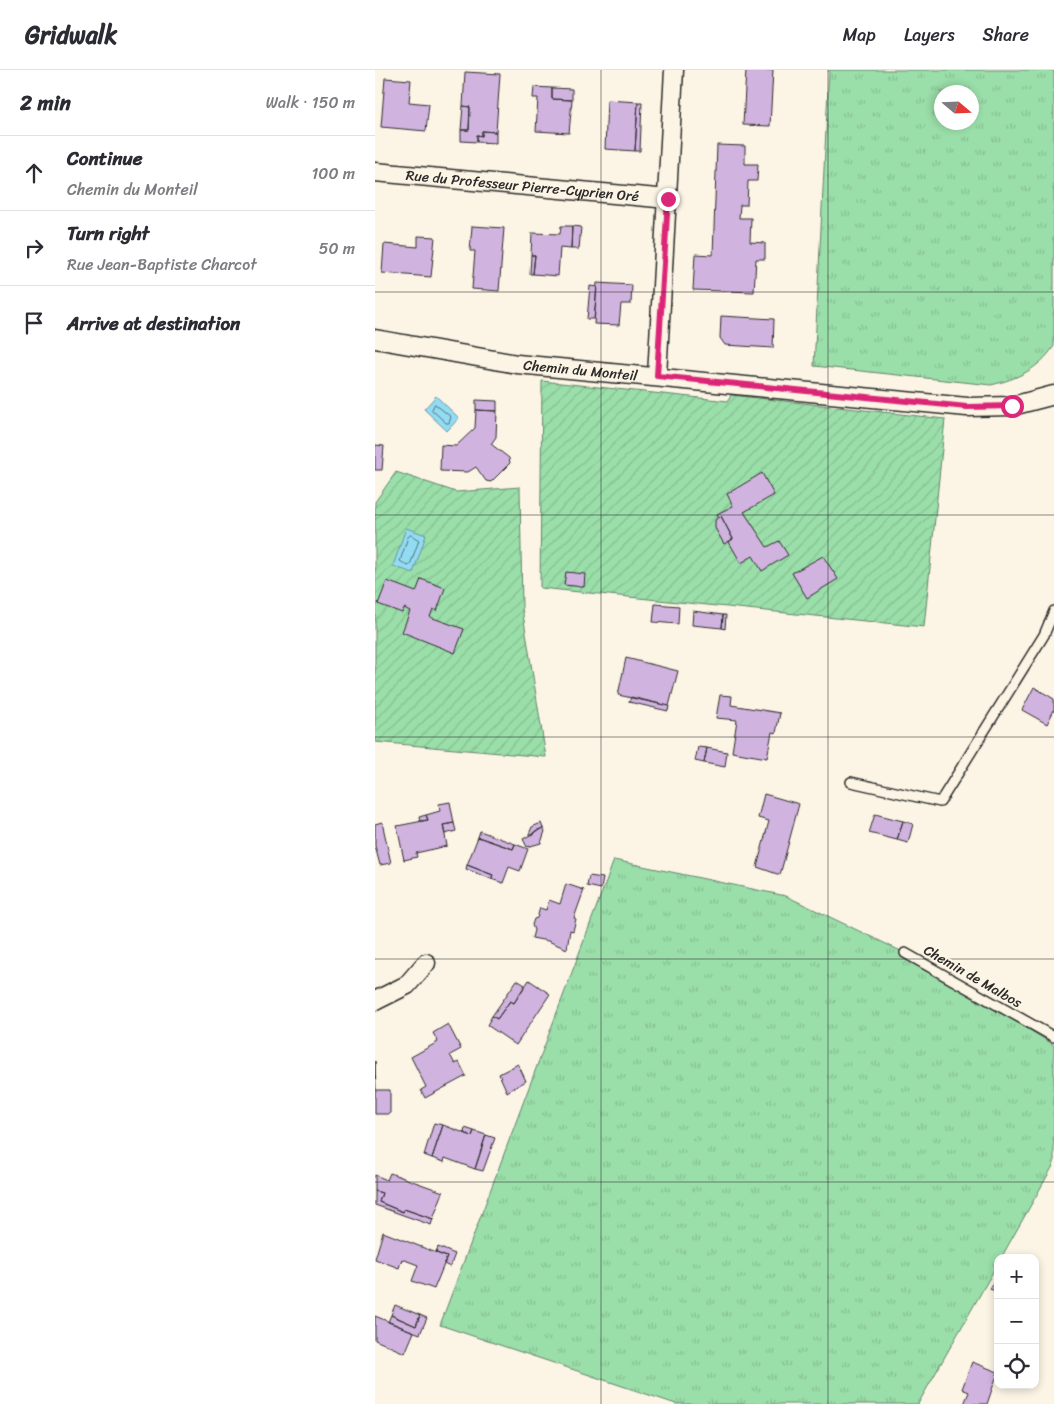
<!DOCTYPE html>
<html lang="en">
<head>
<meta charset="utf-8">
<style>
  :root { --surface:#fff; --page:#f2f2f3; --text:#2b2b33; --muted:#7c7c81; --line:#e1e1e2 }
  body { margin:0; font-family:Sriracha,sans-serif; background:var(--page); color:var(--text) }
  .controls { position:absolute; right:15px; bottom:15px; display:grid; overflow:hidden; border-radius:10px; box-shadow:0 2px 8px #0003 }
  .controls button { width:45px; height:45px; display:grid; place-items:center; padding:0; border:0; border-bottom:1px solid var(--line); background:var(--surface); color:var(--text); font:25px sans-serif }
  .compass { position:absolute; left:559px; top:15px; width:45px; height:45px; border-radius:50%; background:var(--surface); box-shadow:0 2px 8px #0003; rotate:109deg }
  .stop { position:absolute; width:15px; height:15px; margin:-11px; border:4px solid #db2777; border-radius:50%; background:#fff }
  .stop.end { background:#db2777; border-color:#fff; box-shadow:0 1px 5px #0008 }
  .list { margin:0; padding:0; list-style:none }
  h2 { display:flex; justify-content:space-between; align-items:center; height:65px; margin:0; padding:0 20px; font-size:21px }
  h2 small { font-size:16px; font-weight:400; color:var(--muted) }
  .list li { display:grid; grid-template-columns:32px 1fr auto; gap:15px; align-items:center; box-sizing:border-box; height:75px; padding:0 20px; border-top:1px solid var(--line) }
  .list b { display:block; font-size:19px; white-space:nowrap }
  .list p { margin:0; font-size:16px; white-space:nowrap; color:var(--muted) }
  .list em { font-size:16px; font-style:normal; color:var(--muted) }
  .icon { flex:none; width:28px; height:28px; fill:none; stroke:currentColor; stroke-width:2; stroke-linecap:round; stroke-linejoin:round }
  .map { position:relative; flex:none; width:679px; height:1334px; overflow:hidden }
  header { display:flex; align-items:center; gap:30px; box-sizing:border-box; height:70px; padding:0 25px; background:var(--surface); border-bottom:1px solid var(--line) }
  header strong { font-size:24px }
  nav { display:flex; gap:28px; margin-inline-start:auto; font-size:18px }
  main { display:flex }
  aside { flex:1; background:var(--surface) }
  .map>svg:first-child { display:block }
  .grass { fill:url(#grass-tufts); stroke:#62846a; fill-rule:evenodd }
  .garden { fill:url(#garden-furrows); stroke:#62846a }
  .water { fill:#92dcf3; stroke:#6995a3 }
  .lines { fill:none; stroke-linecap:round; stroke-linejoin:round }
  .shore { stroke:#54727b; stroke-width:1 }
  .building { fill:#d1b3e0; stroke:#2b2b2b }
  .lane-casing { stroke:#2b2b2b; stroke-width:12 }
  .street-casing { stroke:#2b2b2b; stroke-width:21 }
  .lane { stroke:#fcf5e5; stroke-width:9 }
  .street { stroke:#fcf5e5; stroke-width:18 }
  .route { stroke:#db2777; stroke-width:6 }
  .grid { fill:none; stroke:#2b2b2b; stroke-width:1; stroke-opacity:0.55 }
  .labels { text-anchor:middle; stroke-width:4; stroke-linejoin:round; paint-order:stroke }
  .street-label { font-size:14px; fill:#2b2b2b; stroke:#fcf5e5 }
</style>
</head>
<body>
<header>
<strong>Gridwalk</strong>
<nav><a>Map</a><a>Layers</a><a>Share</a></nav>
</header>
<main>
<aside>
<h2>2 min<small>Walk · 150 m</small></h2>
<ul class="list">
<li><svg class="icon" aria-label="ahead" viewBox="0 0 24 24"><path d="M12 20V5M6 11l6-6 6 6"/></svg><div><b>Continue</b><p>Chemin du Monteil</p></div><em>100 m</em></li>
<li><svg class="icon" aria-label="right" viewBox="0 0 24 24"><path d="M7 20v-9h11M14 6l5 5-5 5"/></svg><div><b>Turn right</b><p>Rue Jean-Baptiste Charcot</p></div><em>50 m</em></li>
<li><svg class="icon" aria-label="arrive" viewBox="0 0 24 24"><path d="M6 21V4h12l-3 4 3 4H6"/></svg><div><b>Arrive at destination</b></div></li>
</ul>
</aside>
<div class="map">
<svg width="679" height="1334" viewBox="0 0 679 1334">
  <defs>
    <pattern id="grass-tufts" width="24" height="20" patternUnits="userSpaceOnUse" patternTransform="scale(1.25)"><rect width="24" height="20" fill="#9adea9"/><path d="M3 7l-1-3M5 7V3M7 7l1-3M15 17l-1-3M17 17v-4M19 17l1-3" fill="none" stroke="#85bf92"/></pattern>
    <pattern id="garden-furrows" width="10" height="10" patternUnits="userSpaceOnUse" patternTransform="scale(1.25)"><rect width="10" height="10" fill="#9adea9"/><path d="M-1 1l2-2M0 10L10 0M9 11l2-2" fill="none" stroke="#85bf92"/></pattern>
  </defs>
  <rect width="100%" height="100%" fill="#fcf5e5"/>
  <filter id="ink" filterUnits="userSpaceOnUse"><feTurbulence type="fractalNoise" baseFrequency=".02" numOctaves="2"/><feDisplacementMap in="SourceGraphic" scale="10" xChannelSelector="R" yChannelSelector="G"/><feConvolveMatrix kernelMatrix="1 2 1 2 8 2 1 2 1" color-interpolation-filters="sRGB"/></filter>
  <g filter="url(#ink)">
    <path class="grass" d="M454 0H679V276C664 299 642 309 616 315L439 296ZM566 22H596V52H566Z
      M239 790 411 826 530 883 679 975V1094L626 1188H623V1193L543 1334H301L65 1255Z"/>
    <path class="garden" d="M167 311 353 331 356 325 570 349 549 557 165 518Z
      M21 402 81 422 145 417 147 538 171 687 0 672V432Z"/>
    <path class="water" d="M61 326 84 348 72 361 49 339Z
      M31 458 51 465 38 503 18 496Z"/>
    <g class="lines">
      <path class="shore" d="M60 334 76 347 74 353H71L57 340Z
        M36 465 44 470 35 495 33 496 25 491 33 467Z"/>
    </g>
    <path class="building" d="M371 0H398L395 56 368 55Z
      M90 2 125 4 121 62 107 61V66L102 65V72L86 71V60H94L95 37 88 36Z
      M10 8 36 10 34 32 54 34 51 61 6 57Z
      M159 17 177 18V29L197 30 194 63 161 61 163 28H158Z
      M177 18 197 19V30L177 29Z
      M232 30 263 32 260 81 230 79Z
      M263 32H267L265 81H260Z
      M88 36 95 37 94 60H86Z
      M107 61 121 62V73L102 72V65L107 66Z
      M342 75 370 76V94H383L382 111H373L372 135H365L364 148H376L375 172 390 173V189H381L379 222 318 220 320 184 338 185Z
      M97 156 129 158 124 221 97 219 100 181H95Z
      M186 156H197L196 179 185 178 183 206 158 204 160 185H156L157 163 185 164Z
      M197 156 206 157 204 179H196Z
      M43 166 60 167 56 207 7 203 9 174 43 177Z
      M156 185H160L158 204H155Z
      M222 213 257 215 256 234H246L244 255 219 254Z
      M215 216 222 217 219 249H212Z
      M346 246 399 249 398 278 350 275 345 268Z
      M101 330 122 331V341L101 340Z
      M101 340 122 341 121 367 116 374 134 388 135 393 116 412 111 411 101 397 93 402 65 401 66 375 81 376 100 358Z
      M0 375 9 376 7 400H0Z
      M387 403 399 425 369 442 392 477 404 471 413 485 387 501 378 486 366 493 354 472 358 469 346 446 344 448 342 444 358 436 352 424Z
      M346 446 358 469 349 474 340 458V450Z
      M448 486 463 509 432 528 417 503Z
      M191 502 210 504 209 517 189 515Z
      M46 509 70 518 62 541 58 539 55 547 89 559 80 583 27 562 35 541 29 538 27 543 3 534 12 511 41 522Z
      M280 534 304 536 303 554 278 552Z
      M318 541 348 545 347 558 317 555Z
      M348 545H351L350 559 347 558Z
      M251 588 303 601 294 636 243 625Z
      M659 617 679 629V640L672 654 647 640Z
      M345 625 357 626 356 635 405 643 401 663 397 662 392 688 357 682 362 650 341 648Z
      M256 627 294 636 293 641 254 632Z
      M323 677 332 678 329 693 320 691Z
      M332 678 352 682 350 697 329 693Z
      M389 724 424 734 405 805 382 797 394 751 383 748Z
      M75 732 79 753 68 755 72 776 41 783 42 787 29 790 22 756 53 750 51 745 65 741 64 734Z
      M500 744 528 751 522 770 494 763Z
      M51 745 53 750 45 751 44 747Z
      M528 751 538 754 533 773 522 770Z
      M7 752 16 793 5 795 0 776V754Z
      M79 753 81 761 70 764 68 755Z
      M166 753 168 758 160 761 159 765 154 764 157 757Z
      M168 758 170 761 166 773 152 777 148 769Z
      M105 761 140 774 138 779 103 767Z
      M103 767 138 779 140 774 153 779 145 801 134 797 128 813 116 809 118 805 92 795Z
      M92 795 118 805 116 809 91 799Z
      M214 806 228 808 226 819 212 816Z
      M191 814 209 820 199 848 201 849 198 861 195 860 192 879 173 871 157 868 159 860 157 855 159 849 162 848 165 838 171 840 174 830 185 834Z
      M142 910 150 915 139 933 135 931 122 949 117 946Z
      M154 910 175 924 141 975 112 955 117 946 122 949 135 931 139 933Z
      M73 954 86 979 75 985 80 994 84 992 91 1006 50 1028 46 1020 51 1017 36 987 63 972 58 963Z
      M0 991 1 1020H15V1044H0Z
      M143 994 151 1011 132 1022 124 1004Z
      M59 1053 68 1055 57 1088 49 1085Z
      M68 1055 97 1066 99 1061 111 1065 100 1099 70 1088 69 1092 57 1088Z
      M90 1058 99 1061 97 1066 89 1063Z
      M111 1065 120 1068 108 1101 100 1099Z
      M15 1103 68 1122 58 1149 29 1139 28 1142 4 1132 7 1123 0 1121V1105L12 1110Z
      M0 1121 7 1123 4 1132 28 1142 29 1139 58 1149 56 1155 0 1135Z
      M8 1162 72 1187 59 1219 37 1211 43 1195 27 1189 24 1198 0 1189Z
      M63 1177 80 1184 75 1197 69 1194 72 1187 61 1183Z
      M623 1202V1222L615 1219Z
      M20 1235 45 1245 41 1256 16 1245Z
      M16 1245 41 1256 45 1245 52 1248 45 1264 13 1252Z
      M0 1246 39 1262 30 1283 0 1270Z
      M597 1292 623 1302 612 1334H589L594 1322 587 1319Z"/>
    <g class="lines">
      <g class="lane-casing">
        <path id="lane" d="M476 712 565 732 669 565 679 541
          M530 883 679 967"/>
      </g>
      <g class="street-casing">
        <g id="street">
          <path id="s1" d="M0 102 293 129"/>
          <path id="s2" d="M0 269 142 294 592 337 637 336 679 325"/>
          <path d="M282 306 299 0"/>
          <path d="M0 931 32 915 51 893"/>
        </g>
      </g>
      <use href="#lane" class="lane"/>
      <use href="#street" class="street"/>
    </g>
  </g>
  <g class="lines" filter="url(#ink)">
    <path class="route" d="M293 129 282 306 592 337 637 336"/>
  </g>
  <path class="grid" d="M226 0V1334M453 0V1334M0 222H679M0 445H679M0 667H679M0 889H679M0 1112H679"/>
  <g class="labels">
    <g class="street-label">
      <text dy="5" stroke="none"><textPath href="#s1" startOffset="148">Rue du Professeur Pierre-Cyprien Oré</textPath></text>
      <text dy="5" stroke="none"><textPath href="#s2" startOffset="208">Chemin du Monteil</textPath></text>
      <text transform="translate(598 906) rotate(30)" y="5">Chemin de Malbos</text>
    </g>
  </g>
</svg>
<div class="controls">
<button>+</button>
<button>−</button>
<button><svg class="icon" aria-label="locate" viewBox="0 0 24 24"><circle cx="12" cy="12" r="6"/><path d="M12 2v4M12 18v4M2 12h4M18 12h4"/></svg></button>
</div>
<svg class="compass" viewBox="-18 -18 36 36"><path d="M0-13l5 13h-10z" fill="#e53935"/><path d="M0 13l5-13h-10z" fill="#7c7c81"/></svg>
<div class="stop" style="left:637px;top:336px"></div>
<div class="stop end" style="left:293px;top:129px"></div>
</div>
</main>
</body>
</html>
